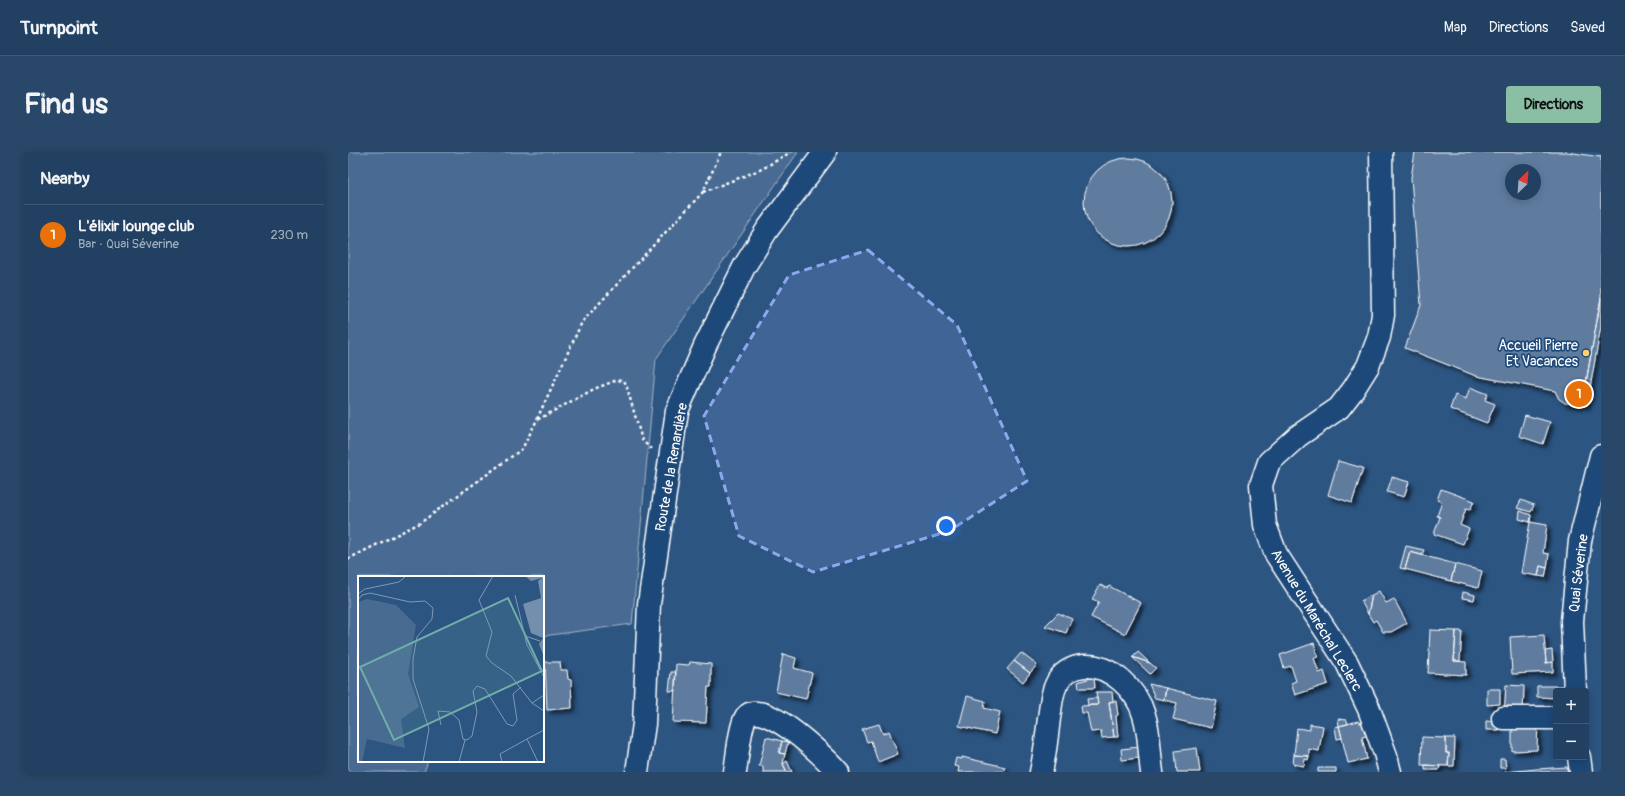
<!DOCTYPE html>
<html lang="en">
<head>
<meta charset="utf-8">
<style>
  :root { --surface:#214062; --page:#294768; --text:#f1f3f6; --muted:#a2afbe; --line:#3e5977; --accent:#8abfa5 }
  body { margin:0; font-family:Pangolin,sans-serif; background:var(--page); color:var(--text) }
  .controls { position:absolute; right:12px; bottom:12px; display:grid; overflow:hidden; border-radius:4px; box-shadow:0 2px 10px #0003 }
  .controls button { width:36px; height:36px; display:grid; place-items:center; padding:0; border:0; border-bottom:1px solid var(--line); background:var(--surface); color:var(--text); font:20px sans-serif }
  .compass { position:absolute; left:1157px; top:12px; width:36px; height:36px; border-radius:50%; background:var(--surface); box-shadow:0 2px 10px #0003; rotate:25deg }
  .you { position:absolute; left:598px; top:374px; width:14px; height:14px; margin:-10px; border:3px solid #fff; border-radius:50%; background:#1a73e8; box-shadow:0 0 0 6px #1a73e833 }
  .badge { display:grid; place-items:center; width:26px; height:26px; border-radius:50%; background:var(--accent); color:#fff; font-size:13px; font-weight:700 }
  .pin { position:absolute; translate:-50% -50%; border:2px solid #fff; box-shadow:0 1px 4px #0006 }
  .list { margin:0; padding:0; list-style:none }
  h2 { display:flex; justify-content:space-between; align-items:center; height:52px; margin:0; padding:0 16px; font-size:17px }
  h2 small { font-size:13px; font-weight:400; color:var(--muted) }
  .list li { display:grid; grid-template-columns:26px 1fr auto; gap:12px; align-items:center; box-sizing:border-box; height:60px; padding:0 16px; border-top:1px solid var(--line) }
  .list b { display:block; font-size:15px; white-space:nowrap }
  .list p { margin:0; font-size:13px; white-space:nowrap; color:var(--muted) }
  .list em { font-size:13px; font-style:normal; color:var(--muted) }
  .map { position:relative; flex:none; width:1253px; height:620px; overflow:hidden; border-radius:4px }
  header { display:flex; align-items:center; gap:24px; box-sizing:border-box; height:56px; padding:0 20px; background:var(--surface); border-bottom:1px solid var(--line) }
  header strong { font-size:19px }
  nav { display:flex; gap:22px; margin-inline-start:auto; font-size:14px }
  .intro { display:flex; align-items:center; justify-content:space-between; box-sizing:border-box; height:96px; padding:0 24px }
  h1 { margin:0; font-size:28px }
  .button { padding:10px 18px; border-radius:4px; background:var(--accent); color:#111; font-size:14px; font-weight:700 }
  main { display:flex; gap:24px; padding:0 24px }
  aside { flex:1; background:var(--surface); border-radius:4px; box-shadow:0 2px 10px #0003 }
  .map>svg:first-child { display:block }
  .green { fill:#486b92; stroke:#a4b5c8 }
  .building { fill:#5e7c9f; stroke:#fff; fill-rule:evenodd; filter:url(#shadow) }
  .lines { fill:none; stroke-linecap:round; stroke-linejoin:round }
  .minor-casing { stroke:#fff; stroke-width:25 }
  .secondary-casing { stroke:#fff; stroke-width:25 }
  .path { stroke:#fff; stroke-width:2.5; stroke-dasharray:3 3; stroke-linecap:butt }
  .minor { stroke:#1f4a7a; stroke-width:22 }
  .secondary { stroke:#1f4a7a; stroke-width:22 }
  .marked { fill:#8ea6ec; fill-opacity:0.2; stroke:#8ea6ec; stroke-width:3; stroke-dasharray:8 5; stroke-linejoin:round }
  .poi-dot { fill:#ffd166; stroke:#1f4a7a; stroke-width:1.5 }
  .labels { text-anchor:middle; stroke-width:3.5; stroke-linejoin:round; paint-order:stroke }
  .poi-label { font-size:14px; fill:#fff; stroke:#1f4a7a; text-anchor:end }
  .street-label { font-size:14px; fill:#fff; stroke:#1f4a7a }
  .inset-road { fill:none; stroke:#8099b4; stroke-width:1 }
  .view { fill:#6fada8; fill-opacity:0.15; stroke:#6fada8; stroke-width:2 }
  .inset-edge { fill:none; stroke:#fff; stroke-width:2 }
</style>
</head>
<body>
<header>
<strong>Turnpoint</strong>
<nav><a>Map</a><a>Directions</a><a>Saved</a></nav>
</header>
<div class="intro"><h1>Find us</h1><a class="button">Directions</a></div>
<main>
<aside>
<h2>Nearby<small></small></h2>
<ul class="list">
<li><span class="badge" style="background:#e8710a">1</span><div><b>L'élixir lounge club</b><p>Bar · Quai Séverine</p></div><em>230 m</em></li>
</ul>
</aside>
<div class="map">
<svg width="1253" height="620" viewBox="0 0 1253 620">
  <defs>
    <filter id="shadow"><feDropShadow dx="3.5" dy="3.5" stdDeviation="2" flood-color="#0009"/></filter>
  </defs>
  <rect width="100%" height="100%" fill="#2c5582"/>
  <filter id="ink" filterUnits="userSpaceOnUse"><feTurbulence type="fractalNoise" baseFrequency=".025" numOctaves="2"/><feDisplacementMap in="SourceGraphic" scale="8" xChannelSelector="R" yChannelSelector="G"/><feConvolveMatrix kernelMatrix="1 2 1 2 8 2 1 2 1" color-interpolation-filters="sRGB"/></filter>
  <g filter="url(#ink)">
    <path class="green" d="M0 0H450L308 207 284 472 195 484V425H11V609H80L76 620H0Z"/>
    <path class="building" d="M1067 0H1219L1252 5 1253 3V146L1234 253 1217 251 1211 247 1207 239 1128 224 1057 196 1073 153 1063 26ZM1163 18H1187V42H1163Z
      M736 50a44 44 0 1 1 88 0a44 44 0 1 1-88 0Z
      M1253 146V174L1239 253H1234Z
      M1122 235 1140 242 1137 248 1147 252 1139 271 1102 257 1107 243 1118 247Z
      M1177 263 1202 270 1195 292 1171 284Z
      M990 309 1015 316 1004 351 980 343Z
      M1044 325 1061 330 1056 345 1039 340Z
      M1093 337 1126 349 1122 358 1118 357 1112 373 1121 377 1115 392 1086 382 1092 365 1089 364 1094 350 1089 348Z
      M1173 348 1186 353 1183 360 1169 356Z
      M1172 359 1183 363 1182 370 1171 367Z
      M1182 370 1199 373 1195 401 1201 402 1199 416 1192 414 1190 424 1173 421Z
      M1058 394 1076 398 1074 403 1062 400 1057 417 1052 416Z
      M1062 400 1107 412 1103 429 1057 417Z
      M1107 412 1134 419 1130 436 1103 429Z
      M1192 414 1199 416 1197 425 1190 424Z
      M752 433 759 436 761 434 793 451 777 482 743 465 751 450 744 447Z
      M1031 439 1038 451 1046 447 1059 471 1043 480H1035L1028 468 1025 470 1020 462 1024 443Z
      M1115 440 1127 443 1126 448 1114 446Z
      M1024 443 1020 462 1013 449Z
      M710 461 724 467 718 481 697 474Z
      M1082 478 1108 479 1106 509 1118 510V523L1080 521Z
      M1108 479H1114L1112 509H1106Z
      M1196 483 1198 511 1205 510V520L1164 522 1162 485Z
      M966 491 970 505 966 506 971 521 976 519 980 532 947 543 943 531 948 529 943 514 936 516 932 503Z
      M1204 498 1205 510 1198 511 1197 499Z
      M790 500 802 511 785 505Z
      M673 501 689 513 682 521 666 509Z
      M435 502 448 506 446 516 464 521 458 547 428 540Z
      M784 505 802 511 808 516 802 522Z
      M666 509 682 521 675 530 659 517Z
      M197 510H212L213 518H219L220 527 223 528 224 556 199 558Z
      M342 510 363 512V535H360L358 571 325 570 328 512 341 513Z
      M323 520H328L327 539H321Z
      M746 525 747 536H731L730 530Z
      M801 532 818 536 816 548 807 546Z
      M1158 533 1176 534 1175 563H1156Z
      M1189 534H1214V539H1208V546L1189 545Z
      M818 536 869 549 863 576 825 567 829 551 816 548Z
      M1139 537H1152V552L1139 553Z
      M748 540H764L765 549 761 550 766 585 754 586 753 579 743 580 739 561H734L733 554 750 553Z
      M619 544 637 549 636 556 652 560 647 582 611 574Z
      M749 546 750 553H740L739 547Z
      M768 549 770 563 768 564 770 585H766L761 550Z
      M990 567 999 568 1000 572 991 574Z
      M1190 568 1189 598 1164 599V569Z
      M1010 569 1012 571 1020 569 1024 583 1014 585 1019 607 1000 611 991 574Z
      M1138 569 1151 570V578H1138Z
      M531 572 535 582 541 579 550 602 530 610 523 589 519 590 514 577Z
      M962 572 975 574 971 599 961 597V604L946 603 949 576 962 578Z
      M991 574 994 586 989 587 987 575Z
      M418 585 434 589 431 601 437 602 435 612 439 620H415V614H411Z
      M1074 585 1098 586V601H1101L1100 614 1073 613Z
      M1098 586H1107L1106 614H1100L1101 601H1098Z
      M434 589 440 590 437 602 431 601Z
      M791 595 792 606 774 608 773 597Z
      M849 596 852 620H829L827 599Z
      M946 603 961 604 960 608 957 607 956 614 945 612Z
      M614 605 657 615 655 620H610L611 615 606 614 608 606 614 607Z
      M1152 607H1157L1158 616H1152Z
      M439 609 444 620H439L435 612Z
      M1077 613 1092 614 1091 618H1077Z
      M1219 615 1220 620H1157L1189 617Z
      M970 616H988V620H970Z"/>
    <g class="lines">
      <g class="minor-casing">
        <path id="minor" d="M1227 539 1224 469 1232 389 1253 304
          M1155 566H1208
          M1231 605 1233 620
          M289 620 296 572 301 452 329 259 357 194 396 115 419 78 477 0
          M387 620C389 608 392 574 398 565 414 544 479 607 490 620
          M693 620C697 602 699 584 701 566 703 555 703 543 708 533 713 521 724 515 736 514 763 512 789 539 796 563 802 581 801 601 804 620"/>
      </g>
      <g class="secondary-casing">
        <path id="secondary" d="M1033 0 1035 163 1031 185 1020 214 1005 238 991 256 950 284 921 310 913 333 917 373 928 402 999 511 1021 557 1037 601 1042 620"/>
      </g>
      <path class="path" d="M355 40 414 17 443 0
        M189 267 234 170 355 40 373 0
        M0 407 72 371 174 297 189 268 246 237 269 228 276 229 278 232 294 288 303 297"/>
      <use href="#minor" class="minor"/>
      <use href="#secondary" class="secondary"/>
    </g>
  </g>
  <path class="marked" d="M520 98 609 173 679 329 601 379 465 420 391 384 356 264 441 123Z"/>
  <circle class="poi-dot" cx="1238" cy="201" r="4"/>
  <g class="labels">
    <g class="poi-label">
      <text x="1230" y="198">Accueil Pierre<tspan x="1230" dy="16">Et Vacances</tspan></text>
    </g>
    <g class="street-label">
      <text transform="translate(323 315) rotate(-80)" y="5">Route de la Renardière</text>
      <text transform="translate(1230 421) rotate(-83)" y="5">Quai Séverine</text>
      <text transform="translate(969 468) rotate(59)" y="5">Avenue du Maréchal Leclerc</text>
    </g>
  </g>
  <g transform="translate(10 424)">
    <rect width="186" height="186" fill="#2c5582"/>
    <path d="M9 23 38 29 58 49 50 98 61 131 43 143 47 172 9 163 4 186H0V26Z" fill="#486b92"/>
    <path d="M167 0H186V81L181 68 185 62 173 57 165 28 183 22 180 5 184 2 173 5Z" fill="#748fad"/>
    <path class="inset-road" d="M135 0 121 24 134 56 128 80 134 87 153 100 174 127 186 135M0 18 7 13 41 6 48 0M157 19 169 69 186 101M0 24 4 19 12 17 52 26 67 25 75 32 74 43 59 61 55 83V103L71 153 65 186M167 60 182 65M174 127 186 119M83 149 80 135 92 136 101 144 105 163 109 164 114 160 119 136 115 115 119 110 127 113 149 148 155 150 159 144 155 118 163 111M101 186 107 164M144 186 142 178 169 163M180 186 169 163 186 154"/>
    <path class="view" d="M150 22 184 95 36 164 2 91Z"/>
    <rect width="186" height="186" class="inset-edge"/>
  </g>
</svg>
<div class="controls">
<button>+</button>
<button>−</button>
</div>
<svg class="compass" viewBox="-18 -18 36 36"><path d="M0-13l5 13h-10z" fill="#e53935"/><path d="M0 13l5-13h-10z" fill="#a2afbe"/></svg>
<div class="you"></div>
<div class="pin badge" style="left:1231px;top:242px;background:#e8710a">1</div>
</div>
</main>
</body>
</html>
